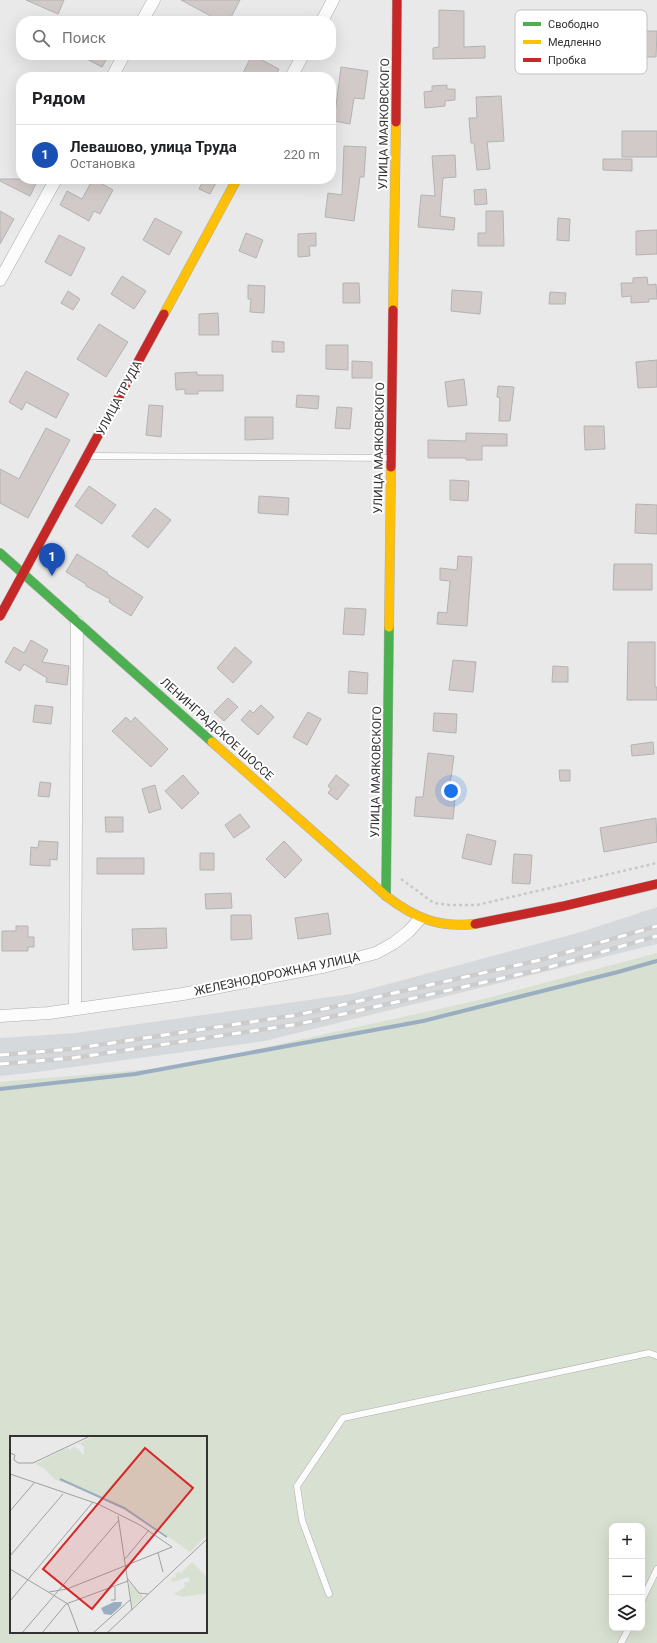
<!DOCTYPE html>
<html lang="ru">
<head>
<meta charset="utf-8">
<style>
  :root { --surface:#fff; --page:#f2f2f2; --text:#202124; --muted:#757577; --line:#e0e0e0; --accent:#717272 }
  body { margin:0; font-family:Roboto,sans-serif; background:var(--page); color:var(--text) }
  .controls { position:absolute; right:12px; bottom:12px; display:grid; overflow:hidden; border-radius:8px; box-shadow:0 4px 16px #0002 }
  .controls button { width:36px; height:36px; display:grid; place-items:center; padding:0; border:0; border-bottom:1px solid var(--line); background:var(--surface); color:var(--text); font:20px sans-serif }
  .you { position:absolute; left:451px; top:791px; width:14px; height:14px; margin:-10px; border:3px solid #fff; border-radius:50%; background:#1a73e8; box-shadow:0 0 0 6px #1a73e833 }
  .badge { display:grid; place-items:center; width:26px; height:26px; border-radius:50%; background:var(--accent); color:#fff; font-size:13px; font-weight:700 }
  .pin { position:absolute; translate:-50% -33px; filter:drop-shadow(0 1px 2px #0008) }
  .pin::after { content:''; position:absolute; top:21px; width:14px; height:12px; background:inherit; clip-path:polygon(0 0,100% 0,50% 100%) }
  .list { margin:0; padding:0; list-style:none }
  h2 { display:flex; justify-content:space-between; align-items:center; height:52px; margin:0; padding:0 16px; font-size:17px }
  h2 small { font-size:13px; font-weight:400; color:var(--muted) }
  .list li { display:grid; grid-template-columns:26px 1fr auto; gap:12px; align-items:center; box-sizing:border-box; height:60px; padding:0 16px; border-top:1px solid var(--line) }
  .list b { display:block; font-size:15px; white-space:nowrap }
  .list p { margin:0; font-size:13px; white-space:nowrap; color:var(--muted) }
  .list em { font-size:13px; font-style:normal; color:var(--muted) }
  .icon { flex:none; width:22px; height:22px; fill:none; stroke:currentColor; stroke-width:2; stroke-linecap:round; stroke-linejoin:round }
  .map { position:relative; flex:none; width:657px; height:1643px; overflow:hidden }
  .search { position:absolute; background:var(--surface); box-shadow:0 4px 16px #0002; left:16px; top:16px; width:320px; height:44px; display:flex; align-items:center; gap:10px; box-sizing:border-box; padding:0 14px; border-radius:16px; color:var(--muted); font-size:15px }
  .panel { position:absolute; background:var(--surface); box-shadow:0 4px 16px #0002; left:16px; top:72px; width:320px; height:112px; border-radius:16px }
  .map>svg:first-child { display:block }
  .built { fill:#d6d9dc }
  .green { fill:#d7e0d1; fill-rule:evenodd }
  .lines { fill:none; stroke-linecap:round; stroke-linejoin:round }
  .stream { stroke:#9badc1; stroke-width:4 }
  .building { fill:#d2cac8; stroke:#b3b3b3 }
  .lane-casing { stroke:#aeaeae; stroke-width:7 }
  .street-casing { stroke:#aeaeae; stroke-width:13 }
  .fast-casing { stroke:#aeaeae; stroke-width:10 }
  .slow-casing { stroke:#aeaeae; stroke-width:10 }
  .jam-casing { stroke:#aeaeae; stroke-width:10 }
  .path { stroke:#c8c8c8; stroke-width:2.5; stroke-dasharray:3 3; stroke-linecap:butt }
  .lane { stroke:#fcfcfc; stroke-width:6 }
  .street { stroke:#fcfcfc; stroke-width:12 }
  .fast { stroke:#4caf50; stroke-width:9 }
  .slow { stroke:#ffc107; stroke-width:9 }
  .jam { stroke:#c62828; stroke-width:9 }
  .rail-casing { stroke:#ccc; stroke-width:4.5 }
  .rail { stroke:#fff; stroke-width:3; stroke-dasharray:9; stroke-linecap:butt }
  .labels { text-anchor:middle; stroke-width:4; stroke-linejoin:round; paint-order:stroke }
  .street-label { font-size:12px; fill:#313232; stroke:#fff }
  .inset-river { fill:none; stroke:#9badc1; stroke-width:2 }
  .inset-road { fill:none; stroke:#9fa0a0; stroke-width:1 }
  .view { fill:#d62828; fill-opacity:0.15; stroke:#d62828; stroke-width:2 }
  .inset-edge { fill:none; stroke:#313232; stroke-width:2 }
  .key { fill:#fff; stroke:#c1c2c2; stroke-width:1 }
  .key-label { font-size:11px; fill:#313232 }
</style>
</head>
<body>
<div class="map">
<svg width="657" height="1643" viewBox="0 0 657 1643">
  <rect width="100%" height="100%" fill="#e9e9e9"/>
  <path class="built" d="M657 907V944L265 1041 29 1073 0 1076V1038L75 1033 351 994 581 932Z"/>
  <path class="green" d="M657 953V1643H0V1082L176 1067 480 1000ZM11 1437H206V1632H11ZM612 1526H642V1628H612Z"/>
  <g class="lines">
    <path class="stream" d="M0 1089 135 1074 423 1021 618 972 657 961"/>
  </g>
  <path class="building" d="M26 0H64L58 14Z
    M181 0H240L229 21H220Z
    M439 10 464 11V47L485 46V58L433 59V48L439 47Z
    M637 31H657L656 57H637Z
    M79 55H109L102 67Z
    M252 55 279 69 275 77H241Z
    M341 67 368 71 364 99 354 98 350 124 334 121Z
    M447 85V89H455V100L445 101V106L425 108 424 92 432 91V86Z
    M501 96 504 141 487 142 490 169 477 170 474 143H471L469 118H477L476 97Z
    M622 131H657V157H622Z
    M344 146 366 147 364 177H360L354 221 325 217 328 193 342 195Z
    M455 155 456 177 443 178 440 216 455 218 454 230 418 227 421 195 435 196 432 156Z
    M603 159H632V171L603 170Z
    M0 179H38L30 196 0 181Z
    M93 179 113 190 100 214 94 211 89 221 60 205 67 191 82 199Z
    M204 179H218L210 194 199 189Z
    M486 189 487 204 475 205 474 190Z
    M0 211 14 219 0 244Z
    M486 211H503L504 246H478V233H486Z
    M155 218 182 232 169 255 143 240Z
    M558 218 570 219 569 241 557 240Z
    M657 230V254L636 255V231Z
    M246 233 263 240 256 258 239 251Z
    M316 233V246H309L310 256 298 257V234Z
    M59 235 85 248 71 276 45 262Z
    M122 276 146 291 134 309 111 294Z
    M647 277 648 285 656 284 657 299H649V302L631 303V296L622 297 621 283H633V278Z
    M343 283H359L360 303H343Z
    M248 285 265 286 264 313 250 312 251 299H248Z
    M452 290 482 292 480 314 451 311Z
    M68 291 80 299 73 310 61 303Z
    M550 292 566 293 565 304H549Z
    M218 313 219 335H199V314Z
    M99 324 128 342 106 377 77 359Z
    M272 341 284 342V352H272Z
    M326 345H348V370L326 369Z
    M657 360V387L638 388 636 362Z
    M352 361 372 362V378H352Z
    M26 371 69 394 56 418 26 402 22 410 9 402Z
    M197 372V375H223V391H198V394H185V389L176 390 175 373Z
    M464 379 467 405 448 407 445 382Z
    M498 386 514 387 510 421H499L500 398 497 397Z
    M297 395 319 396 318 409 296 407Z
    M149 405 163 406 161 437 146 435Z
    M337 407 352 408 350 429 335 428Z
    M245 417H273V439L245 440Z
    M584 426H604L605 449 585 450Z
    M46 428 70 440 28 518 0 503V469L19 479Z
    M466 433 507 434V446H482V460H466V458H428V440L466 441Z
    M450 480 469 481 468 501 450 500Z
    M89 486 116 505 102 524 75 506Z
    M259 496 289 498 288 515 258 513Z
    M636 504 657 505V534L635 533Z
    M155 508 171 520 148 548 132 536Z
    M77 554 108 573 107 574 143 597 131 616 109 602 110 599 86 586V584L66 572Z
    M458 556 472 557 467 626 437 624 438 612 447 613 450 581 440 580V568L457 570Z
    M614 564H652V590H613Z
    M345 608 366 609 364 635 343 634Z
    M31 640 48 650 42 662 69 666 67 685 46 682 47 678 24 664 20 671 5 662 14 647 24 653Z
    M628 642H655V687H657V700H627Z
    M235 647 252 662 233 683 217 668Z
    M453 660 476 662 473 692 449 690Z
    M553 666 568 667V682H552Z
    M349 671 368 673 367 694 348 693Z
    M228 698 238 707 224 721 214 712Z
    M35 705 53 707 51 724 33 722Z
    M261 705 274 717 258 735 241 720 250 710 253 713Z
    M308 712 321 719 307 745 293 737Z
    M434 713 457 714 456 733 433 731Z
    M126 717 131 722 135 717 168 749 151 767 112 731Z
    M653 742 654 754 632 756 631 745Z
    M428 753 454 756 448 799H455L453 819 414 816 416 797H423Z
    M559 770H570V781H560Z
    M183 775 199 793 182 809 165 791Z
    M336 775 349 785 337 800 328 793 331 789 328 786Z
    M40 782 51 783 49 797 38 796Z
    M155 785 161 809 149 813 142 789Z
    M240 814 250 827 234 838 225 825Z
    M105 817H123V832H106Z
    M656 818 657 842 604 852 600 828Z
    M467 834 496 841 491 865 462 858Z
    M39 841 58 842 57 860 50 859V866L30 865 31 847 38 848Z
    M284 841 302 860 285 878 266 859Z
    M200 853H214V870H200Z
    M514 854 532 855 530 884 512 883Z
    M97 858H144V874H97Z
    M231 893 232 908 206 909 205 894Z
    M328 913 331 934 298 939 295 918Z
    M231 915H251L252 939 231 940Z
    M16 926H28V937H34V947H28V951H2V931H16Z
    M166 928 167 948 133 950 132 929Z"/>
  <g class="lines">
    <g class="lane-casing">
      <path id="lane" d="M90 456 391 458
        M329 1594 302 1520 297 1486 343 1418 649 1353 657 1356
        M642 1600 657 1569
        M621 1643 629 1628"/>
    </g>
    <g class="street-casing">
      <path id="street" d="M142 21 154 0
        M322 21 333 0
        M112 77 124 55
        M291 77 303 55
        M0 280 56 179
        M75 1009 77 622
        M0 1016 49 1013 183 994 327 966 376 953 394 943 408 932 420 919"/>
    </g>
    <g class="fast-casing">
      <path id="fast" d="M0 553 212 742
        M386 896 389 627"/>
    </g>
    <g class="slow-casing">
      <path id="slow" d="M393 310 396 122
        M164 314 237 179
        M389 627 391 467
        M212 742 386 896C415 918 438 928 475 924"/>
    </g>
    <g class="jam-casing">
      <path id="jam" d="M396 122 397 0
        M391 467 393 310
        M0 616 164 314
        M475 924 564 906 657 884"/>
    </g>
    <path class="path" d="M401 879 434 903 449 905H477L657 863"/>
    <use href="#lane" class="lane"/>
    <use href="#street" class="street"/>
    <use href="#fast" class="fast"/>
    <use href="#slow" class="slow"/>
    <use href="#jam" class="jam"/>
    <g class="rail-casing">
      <path id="rail" d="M0 1055 72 1049 297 1015 540 960 657 926
        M0 1064 73 1058 299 1024 543 969 657 936"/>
    </g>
    <use href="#rail" class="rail"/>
  </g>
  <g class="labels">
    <g class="street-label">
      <text transform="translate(384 124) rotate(-89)" y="4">УЛИЦА МАЯКОВСКОГО</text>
      <text transform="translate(119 398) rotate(-62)" y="4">УЛИЦА ТРУДА</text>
      <text transform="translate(379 448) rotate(-89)" y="4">УЛИЦА МАЯКОВСКОГО</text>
      <text transform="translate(217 729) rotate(42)" y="4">ЛЕНИНГРАДСКОЕ ШОССЕ</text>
      <text transform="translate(376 772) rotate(-89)" y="4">УЛИЦА МАЯКОВСКОГО</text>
      <text transform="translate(277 974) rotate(-12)" y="4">ЖЕЛЕЗНОДОРОЖНАЯ УЛИЦА</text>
    </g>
  </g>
  <g transform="translate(10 1436)">
    <rect width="197" height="197" fill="#e9e9e9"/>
    <path d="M84 0H197V99L180 116 135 84 79 56 44 43 34 32 25 28 57 12 60 14 64 10 74 19V11L69 7ZM182 126 197 141V157L173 161 164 158 175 151 174 147 180 145 178 141 162 146 161 143 164 141 167 143 165 139 168 136 176 140 171 137ZM119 147 134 161 122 171Z" fill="#d7e0d1"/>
    <path d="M104 166H112L111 170 101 179 94 178 91 172Z" fill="#9badc1"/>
    <path class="inset-river" d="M50 43 114 72 157 101"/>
    <path class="inset-road" d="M0 17 5 19 4 24 8 27H23L80 0M0 38 88 68 130 89 162 111M0 75 24 47M108 80 122 174M148 117 153 136M0 120 53 58M115 123 139 94M0 133 58 168 69 197M118 143 129 157 138 158M39 156 57 153 162 111M101 164H105V151M0 165 83 66M12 197 109 84M32 197 56 168 118 145M83 197 120 164M97 197 197 103"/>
    <path class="view" d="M135 12 183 52 82 173 33 133Z"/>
    <rect width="197" height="197" class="inset-edge"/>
  </g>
  <rect x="515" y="10" width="132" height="64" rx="6" class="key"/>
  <rect x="523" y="22" width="18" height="4" fill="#4caf50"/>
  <rect x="523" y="40" width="18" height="4" fill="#ffc107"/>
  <rect x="523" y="58" width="18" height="4" fill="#c62828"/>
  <g class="key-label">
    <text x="548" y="28">Свободно</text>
    <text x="548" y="46">Медленно</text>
    <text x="548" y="64">Пробка</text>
  </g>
</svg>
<div class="controls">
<button>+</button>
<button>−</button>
<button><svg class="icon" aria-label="layers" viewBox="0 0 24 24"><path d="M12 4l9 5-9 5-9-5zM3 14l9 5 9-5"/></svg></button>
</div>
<div class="you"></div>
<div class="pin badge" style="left:52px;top:576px;background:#1a4fb4">1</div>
<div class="search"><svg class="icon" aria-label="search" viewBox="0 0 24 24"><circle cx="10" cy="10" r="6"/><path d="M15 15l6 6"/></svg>Поиск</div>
<section class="panel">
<h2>Рядом<small></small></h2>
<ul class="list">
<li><span class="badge" style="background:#1a4fb4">1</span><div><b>Левашово, улица Труда</b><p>Остановка</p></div><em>220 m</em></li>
</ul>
</section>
</div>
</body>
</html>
